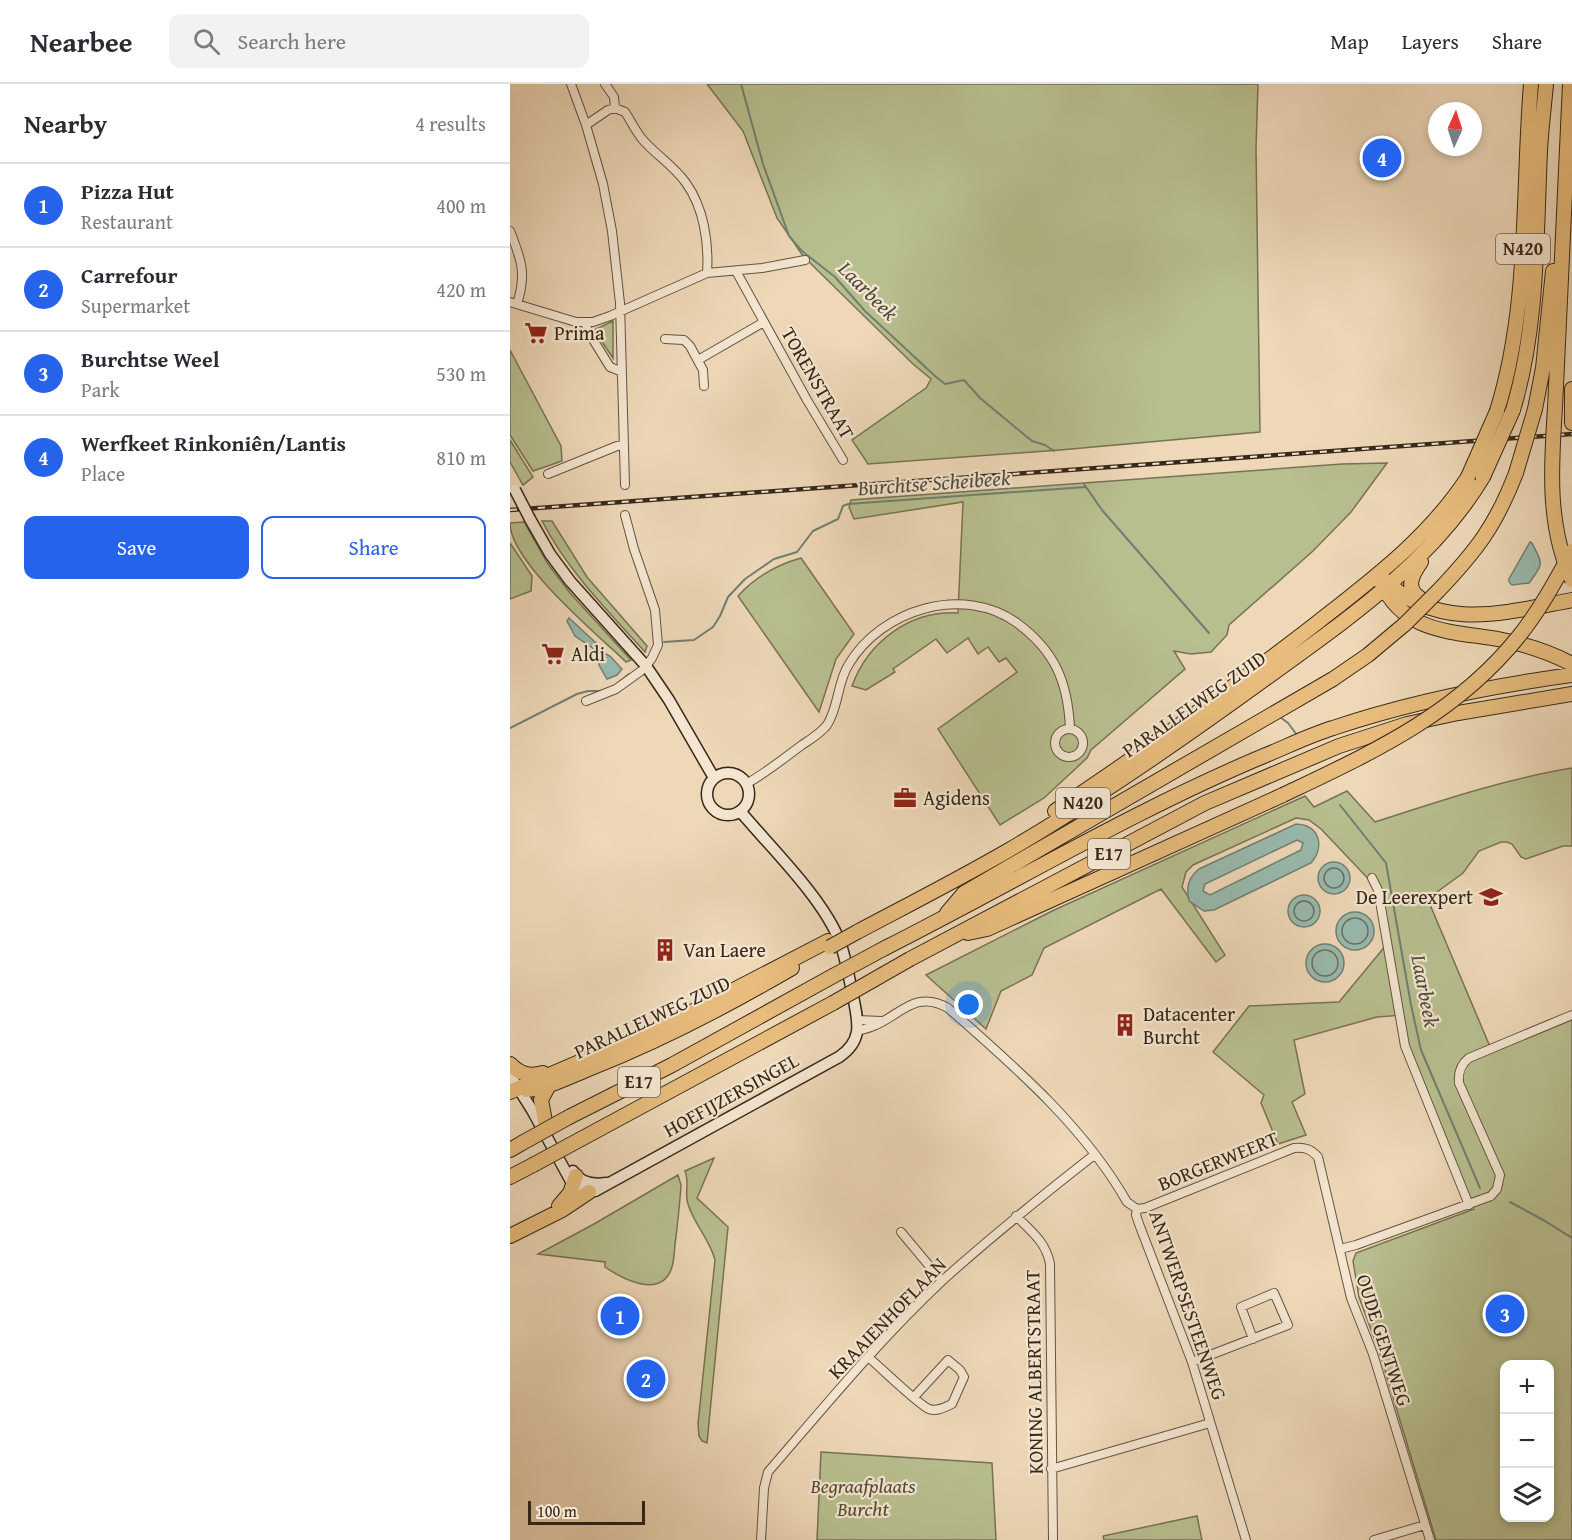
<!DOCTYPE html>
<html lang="en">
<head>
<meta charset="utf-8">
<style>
  :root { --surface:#fff; --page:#f2f2f3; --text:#2b2b33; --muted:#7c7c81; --line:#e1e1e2; --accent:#2563eb }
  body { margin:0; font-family:"Gentium Book Plus",serif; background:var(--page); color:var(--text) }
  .controls { position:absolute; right:18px; bottom:18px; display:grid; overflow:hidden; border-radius:12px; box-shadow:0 3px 9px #0003 }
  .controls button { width:54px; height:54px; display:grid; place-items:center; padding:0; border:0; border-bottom:2px solid var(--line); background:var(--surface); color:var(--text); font:30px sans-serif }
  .compass { position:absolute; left:918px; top:18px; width:54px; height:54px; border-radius:50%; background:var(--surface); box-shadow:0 3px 9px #0003; rotate:3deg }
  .scale { position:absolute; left:18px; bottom:15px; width:117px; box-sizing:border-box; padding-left:6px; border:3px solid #362719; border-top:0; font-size:16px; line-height:21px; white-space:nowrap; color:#362719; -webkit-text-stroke:4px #f4e6d1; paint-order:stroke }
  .you { position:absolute; left:459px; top:921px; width:21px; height:21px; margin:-15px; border:4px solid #fff; border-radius:50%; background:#1a73e8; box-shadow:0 0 0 9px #1a73e833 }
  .badge { display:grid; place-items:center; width:39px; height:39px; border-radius:50%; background:var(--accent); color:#fff; font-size:20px; font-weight:700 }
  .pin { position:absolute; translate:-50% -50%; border:3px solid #fff; box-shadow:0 2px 6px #0006 }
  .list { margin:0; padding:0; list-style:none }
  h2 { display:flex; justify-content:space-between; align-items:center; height:78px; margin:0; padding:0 24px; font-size:26px }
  h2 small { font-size:20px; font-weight:400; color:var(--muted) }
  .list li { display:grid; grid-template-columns:39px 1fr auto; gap:18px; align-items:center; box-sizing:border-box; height:84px; padding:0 24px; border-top:2px solid var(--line) }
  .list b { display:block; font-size:22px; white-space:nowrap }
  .list p { margin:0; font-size:20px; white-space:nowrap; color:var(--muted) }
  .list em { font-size:20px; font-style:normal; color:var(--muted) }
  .actions { display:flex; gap:12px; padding:18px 24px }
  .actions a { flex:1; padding:14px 0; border:2px solid var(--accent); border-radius:12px; text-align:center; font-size:21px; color:var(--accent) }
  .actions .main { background:var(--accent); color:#fff }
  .icon { flex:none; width:33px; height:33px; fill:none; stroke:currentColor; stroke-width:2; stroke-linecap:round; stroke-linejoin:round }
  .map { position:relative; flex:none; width:1062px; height:1456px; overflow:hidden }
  header { display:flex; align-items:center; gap:36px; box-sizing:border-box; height:84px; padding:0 30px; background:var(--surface); border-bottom:2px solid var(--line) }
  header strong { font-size:28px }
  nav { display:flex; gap:33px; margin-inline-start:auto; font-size:21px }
  .search { width:420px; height:54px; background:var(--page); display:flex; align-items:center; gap:15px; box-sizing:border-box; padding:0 21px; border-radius:12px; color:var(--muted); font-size:22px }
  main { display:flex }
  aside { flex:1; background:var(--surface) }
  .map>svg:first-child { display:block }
  .green { fill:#b8bf8f; stroke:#777354; stroke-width:1.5; fill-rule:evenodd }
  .water { fill:#99baae; stroke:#717f72; stroke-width:1.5; fill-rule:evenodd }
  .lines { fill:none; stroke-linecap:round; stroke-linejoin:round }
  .shore { stroke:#687064; stroke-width:1.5 }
  .stream { stroke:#717f72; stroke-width:2 }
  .street-casing { stroke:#645341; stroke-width:10 }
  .secondary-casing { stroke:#362719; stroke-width:13 }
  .highway-casing { stroke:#362719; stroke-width:16 }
  .street { stroke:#f4e6d1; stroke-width:8 }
  .secondary { stroke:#f4e6d1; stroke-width:10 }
  .highway { stroke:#e7bc7c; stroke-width:14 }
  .rail-casing { stroke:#362719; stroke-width:4.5 }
  .rail { stroke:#f4e6d1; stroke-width:2; stroke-dasharray:7; stroke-linecap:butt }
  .secondary-bridge-casing { stroke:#362719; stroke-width:13; stroke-linecap:butt }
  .highway-bridge-casing { stroke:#362719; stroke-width:16; stroke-linecap:butt }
  .secondary-bridge { stroke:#f4e6d1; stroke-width:10 }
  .highway-bridge { stroke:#e7bc7c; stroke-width:14 }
  .labels { text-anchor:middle; stroke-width:4.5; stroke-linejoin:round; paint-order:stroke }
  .shield { fill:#f4e6d1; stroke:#6f6050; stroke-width:1.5 }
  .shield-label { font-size:18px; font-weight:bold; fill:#362719 }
  .poi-label { font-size:20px; fill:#362719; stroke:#f4e6d1; text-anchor:start }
  .street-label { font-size:20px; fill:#362719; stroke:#f4e6d1 }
  .park-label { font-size:20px; font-style:italic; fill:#564d36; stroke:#f4e6d1 }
  .water-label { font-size:21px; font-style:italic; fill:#4f4c3e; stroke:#f4e6d1 }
</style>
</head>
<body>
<header>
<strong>Nearbee</strong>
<div class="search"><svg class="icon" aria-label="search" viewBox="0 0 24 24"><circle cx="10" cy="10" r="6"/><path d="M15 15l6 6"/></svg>Search here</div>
<nav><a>Map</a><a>Layers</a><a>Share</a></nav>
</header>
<main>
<aside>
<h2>Nearby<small>4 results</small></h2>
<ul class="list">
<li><span class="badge">1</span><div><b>Pizza Hut</b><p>Restaurant</p></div><em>400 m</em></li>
<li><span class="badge">2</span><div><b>Carrefour</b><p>Supermarket</p></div><em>420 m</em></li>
<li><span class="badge">3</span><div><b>Burchtse Weel</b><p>Park</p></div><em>530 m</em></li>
<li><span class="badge">4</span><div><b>Werfkeet Rinkoniên/Lantis</b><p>Place</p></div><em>810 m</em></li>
</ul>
<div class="actions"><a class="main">Save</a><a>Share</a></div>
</aside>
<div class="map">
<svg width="1062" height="1456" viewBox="0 0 1062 1456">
  <rect width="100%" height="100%" fill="#eed8b8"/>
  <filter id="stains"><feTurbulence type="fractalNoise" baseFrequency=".00333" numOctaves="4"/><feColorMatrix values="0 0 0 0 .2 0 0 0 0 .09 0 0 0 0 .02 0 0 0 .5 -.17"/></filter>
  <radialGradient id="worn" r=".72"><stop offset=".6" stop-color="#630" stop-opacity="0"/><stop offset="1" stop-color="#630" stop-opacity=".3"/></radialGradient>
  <path class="green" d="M197 0H748L746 65 750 348 550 366 358 380 342 356 416 304 421 295 403 280 293 172 267 134 233 47Z
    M103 237V274L84 246Z
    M0 266 51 362 52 377 23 387 0 351Z
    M0 356 23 393 13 401 0 378Z
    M877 379 841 428 803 467 719 541 717 551 701 568 681 570 664 567 675 585 581 666 577 674 534 714 490 741 428 645 507 588 496 574 489 578 478 563 468 570 458 554 437 569 426 555 383 585 385 588 356 606 342 602C358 558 400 526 448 529L453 418 344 435 339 423 341 416 832 380Z
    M32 437H42L77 493 137 562 135 568C97 526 58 487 32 437Z
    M14 438 38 480 60 509 121 576 116 578C87 550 0 478 0 439Z
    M0 459 22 492 21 507 0 515Z
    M291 474 344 550 326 575 309 628 228 512C246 492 266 481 291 474Z
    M1062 684V762H1053L1016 775 1011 773 1002 760 997 758H991L969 767 953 789 923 811 921 817V823L981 965 1062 931V1456H926L870 1270 849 1213 843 1177 846 1169 964 1125 899 962 893 931 867 933 784 956 795 1010 782 1018 796 1051 768 1060 751 1019 754 1011 703 968 739 922 829 918 877 860 868 805 811 745 799 736 786 734 683 781 676 788 672 803 715 871 706 878 651 805 534 864 522 891 491 907 476 945 416 891 542 827 795 712 804 723 837 707 865 738C930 717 995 695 1062 684ZM994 1280H1040V1434H994Z
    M204 1074 187 1114 218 1143 197 1359 192 1357 189 1352 188 1340 205 1176C200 1156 184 1140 178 1120 174 1109 180 1099 175 1087Z
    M168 1091 171 1101C170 1118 168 1135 166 1153 164 1163 165 1176 161 1186 149 1215 111 1194 95 1183V1178L28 1170 84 1140Z
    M311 1368 482 1379 486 1456H307Z
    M687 1432 692 1456H594L593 1452Z"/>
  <path class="water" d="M1020 458 1022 459C1033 481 1034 479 1019 499L1002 501 999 498V495Z
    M59 534 87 560 84 565 65 552 57 537Z
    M96 570 100 572 112 585 107 591 97 595 89 581V574Z
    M786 740C810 741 815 763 801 779L704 826 694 827 679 817C676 803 678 794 689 785ZM787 756 793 759 791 766 700 811 693 807 695 800Z
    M808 794a16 16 0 1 1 32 0a16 16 0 1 1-32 0Z
    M778 827a16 16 0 1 1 32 0a16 16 0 1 1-32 0Z
    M826 847a19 19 0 1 1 38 0a19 19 0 1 1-38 0Z
    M796 879a19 19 0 1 1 38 0a19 19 0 1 1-38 0Z"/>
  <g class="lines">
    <path class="shore" d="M814 794a10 10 0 1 1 20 0a10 10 0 1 1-20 0Z
      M784 827a10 10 0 1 1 20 0a10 10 0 1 1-20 0Z
      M832 847a13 13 0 1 1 26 0a13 13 0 1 1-26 0Z
      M802 879a13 13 0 1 1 26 0a13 13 0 1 1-26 0Z"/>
    <path class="stream" d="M231 0 253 80 279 152 292 167 325 193 355 227 425 292 435 300 454 296 470 314 522 357 535 361 544 367
      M574 400 592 426 699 549
      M154 558 184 556 203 543 210 532 218 513 235 495 264 475 287 468 303 447 328 435 333 422 338 420 576 403
      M108 599 119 590
      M770 633 778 639 787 651
      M0 644 67 610 78 607H94
      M830 721 876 779 901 921 911 966 970 1104
      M1000 1118 1035 1137 1062 1154"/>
    <g class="street-casing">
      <path id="street" d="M61 0 76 41 93 100 102 147 110 219 115 401
        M95 0 104 13 105 24 115 28C121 37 126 48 133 56 146 71 164 82 176 99 194 124 199 159 197 189
        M76 41 98 26 105 24
        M0 147C11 175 17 189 7 220
        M226 187 297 316 333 376
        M0 218 66 238H83L100 232 197 189 252 184 295 176
        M75 239 79 249 100 283 110 287
        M155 255 174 256 180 262 193 286 194 302
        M188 276 254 238
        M38 390 107 362 114 361
        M115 431 124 465 145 526 148 561 142 574 136 582
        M76 617 106 605 131 587
        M545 659a14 14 0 1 1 28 0a14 14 0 1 1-28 0Z
        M236 700C256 689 274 674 292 661 301 655 311 649 317 641 329 623 327 598 339 580 371 526 453 500 507 539 545 567 558 598 560 645
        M862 794 868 806 895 962 959 1121
        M347 936 371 937
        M348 947C354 945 360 944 366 941 392 929 407 906 438 924 504 982 573 1041 617 1118L627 1125
        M627 1125 635 1124 784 1064C795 1063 801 1065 808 1073L841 1214 863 1270 920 1456
        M627 1125 626 1131 629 1140 682 1278 736 1456
        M506 1132C521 1147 536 1158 540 1180L543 1456
        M391 1148 432 1197
        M830 1165 846 1161 981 1112 987 1105 990 1091 949 999C948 989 950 981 959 974L1062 931
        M358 1273C369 1282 410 1322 419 1325 427 1328 435 1323 442 1320L454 1293 450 1286 438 1276 404 1313
        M682 1278 778 1241 764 1209 731 1223 743 1255
        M541 1385 700 1339
        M251 1456 254 1404 258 1388C315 1322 370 1255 433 1196 482 1152 533 1111 584 1071
        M864 1456 915 1441"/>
    </g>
    <g class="secondary-casing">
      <path id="secondary" d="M20 435 40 470 60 497 136 582 159 616 204 694
        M197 710a21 21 0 1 1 42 0a21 21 0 1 1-42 0Z
        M0 991 22 1026 63 1101 73 1107H85L329 973C354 956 348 938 343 912 339 894 336 875 330 858 313 814 261 764 230 727
        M63 1087C70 1099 83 1101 96 1099"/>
    </g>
    <g class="highway-casing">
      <path id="highway" d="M1062 305V339
        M1045 324 1060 0
        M1025 325 1033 284 1043 187
        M1003 326C1028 243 1026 155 1030 68 1031 46 1034 23 1036 0
        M987 327C1020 221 1012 109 1021 0
        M911 478C899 495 895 507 916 518
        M872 494C928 549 994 529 1062 516
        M871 498C894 549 940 547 988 555 1014 560 1039 568 1062 580
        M929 506C967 466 986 441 1006 389
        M545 727C635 667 722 605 808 538 863 495 919 453 958 393
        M437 829 454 809 823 595 858 571 895 540
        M347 848C398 821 449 795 499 766 590 713 681 649 766 587 842 532 924 475 973 393
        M458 849 477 845 773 711
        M375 864C502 800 624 726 756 671 778 662 800 651 823 644 900 618 981 602 1062 591
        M400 875 695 719 829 662 897 640 948 629 1062 610
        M0 980C10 990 19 993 33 989
        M17 1006C39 1004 61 992 81 984 152 956 217 922 282 884
        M0 1008 162 938 318 857
        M59 1033 162 981 323 892
        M35 1037 31 1016 39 1001
        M71 1055 323 919
        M0 1066 12 1059
        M0 1093 23 1081
        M49 1122 60 1109 66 1092
        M0 1152 52 1126 79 1108"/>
    </g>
    <use href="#street" class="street"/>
    <use href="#secondary" class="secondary"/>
    <use href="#highway" class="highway"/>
    <g class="rail-casing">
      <path id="rail" d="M0 426 1062 350"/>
    </g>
    <use href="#rail" class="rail"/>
    <g class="secondary-bridge-casing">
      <path id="secondary-bridge" d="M5 406 20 435"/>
    </g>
    <g class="highway-bridge-casing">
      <path id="highway-bridge" d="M1045 324C1041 382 1037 443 1062 496
        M1006 389 1025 325
        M958 393 987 327
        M973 393 1003 326
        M895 540 929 506
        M773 711C861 669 946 631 1009 552 1030 526 1046 496 1062 467
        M320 863 347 848
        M323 892 375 864
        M323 919 400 875
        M12 1059 59 1033
        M23 1081 71 1055"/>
    </g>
    <use href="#secondary-bridge" class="secondary-bridge"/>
    <use href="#highway-bridge" class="highway-bridge"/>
  </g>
  <defs>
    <g id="supermarket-bare" transform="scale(1.8)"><path d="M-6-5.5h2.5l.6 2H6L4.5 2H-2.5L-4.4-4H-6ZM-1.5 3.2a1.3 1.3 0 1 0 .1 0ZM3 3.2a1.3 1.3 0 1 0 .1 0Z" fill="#8f2418" stroke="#f4e6d1" stroke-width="2.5" paint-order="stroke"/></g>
    <g id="office-bare" transform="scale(1.8)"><path d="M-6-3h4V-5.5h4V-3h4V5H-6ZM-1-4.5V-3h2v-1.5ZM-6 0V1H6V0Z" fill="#8f2418" stroke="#f4e6d1" stroke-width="2.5" paint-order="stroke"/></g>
    <g id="school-bare" transform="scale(1.8)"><path d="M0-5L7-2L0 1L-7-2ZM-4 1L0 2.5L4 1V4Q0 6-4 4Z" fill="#8f2418" stroke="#f4e6d1" stroke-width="2.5" paint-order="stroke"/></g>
    <g id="building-bare" transform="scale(1.8)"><path d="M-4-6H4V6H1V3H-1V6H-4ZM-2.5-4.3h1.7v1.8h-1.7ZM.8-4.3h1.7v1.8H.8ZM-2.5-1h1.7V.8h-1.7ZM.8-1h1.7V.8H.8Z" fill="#8f2418" stroke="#f4e6d1" stroke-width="2.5" paint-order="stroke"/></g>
  </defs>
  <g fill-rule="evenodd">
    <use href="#supermarket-bare" x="26" y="249"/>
    <use href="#supermarket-bare" x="43" y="570"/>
    <use href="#office-bare" x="395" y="714"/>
    <use href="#school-bare" x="981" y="813"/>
    <use href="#building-bare" x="155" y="866"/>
    <use href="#building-bare" x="615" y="941"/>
  </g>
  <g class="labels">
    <g class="shield">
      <rect x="986" y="150" width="54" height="30" rx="4.5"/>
      <rect x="546" y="704" width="54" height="30" rx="4.5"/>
      <rect x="578" y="755" width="42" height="30" rx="4.5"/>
      <rect x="108" y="983" width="42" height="30" rx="4.5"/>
    </g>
    <g class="shield-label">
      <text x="1013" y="171">N420</text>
      <text x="573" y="725">N420</text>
      <text x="599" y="776">E17</text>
      <text x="129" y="1004">E17</text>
    </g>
    <g class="poi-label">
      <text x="44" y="256">Prima</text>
      <text x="61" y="577">Aldi</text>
      <text x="413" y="721">Agidens</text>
      <text x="963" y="820" text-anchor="end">De Leerexpert</text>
      <text x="173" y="873">Van Laere</text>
      <text x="633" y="937">Datacenter<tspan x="633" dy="23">Burcht</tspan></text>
    </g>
    <g class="street-label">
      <text transform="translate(308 299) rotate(60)" y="7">TORENSTRAAT</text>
      <text transform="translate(684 620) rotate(-35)" y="7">PARALLELWEG ZUID</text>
      <text transform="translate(142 933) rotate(-25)" y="7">PARALLELWEG ZUID</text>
      <text transform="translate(221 1011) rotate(-29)" y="7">HOEFIJZERSINGEL</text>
      <text transform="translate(708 1077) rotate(-22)" y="7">BORGERWEERT</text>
      <text transform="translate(678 1221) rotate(71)" y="7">ANTWERPSESTEENWEG</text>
      <text transform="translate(377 1234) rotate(-46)" y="7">KRAAIENHOFLAAN</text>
      <text transform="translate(874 1256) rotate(72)" y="7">OUDE GENTWEG</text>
      <text transform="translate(524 1288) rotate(-91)" y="7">KONING ALBERTSTRAAT</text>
    </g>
    <g class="park-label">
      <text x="353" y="1409">Begraafplaats<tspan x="353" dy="23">Burcht</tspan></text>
    </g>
    <g class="water-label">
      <text transform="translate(358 207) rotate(45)" y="7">Laarbeek</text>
      <text transform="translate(424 399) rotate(-4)" y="7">Burchtse Scheibeek</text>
      <text transform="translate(915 907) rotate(79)" y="7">Laarbeek</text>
    </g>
  </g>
  <rect width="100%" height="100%" filter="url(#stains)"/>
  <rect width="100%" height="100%" fill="url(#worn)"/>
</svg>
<div class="controls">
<button>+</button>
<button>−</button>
<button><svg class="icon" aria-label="layers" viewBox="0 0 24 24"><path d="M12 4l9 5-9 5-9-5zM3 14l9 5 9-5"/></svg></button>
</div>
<svg class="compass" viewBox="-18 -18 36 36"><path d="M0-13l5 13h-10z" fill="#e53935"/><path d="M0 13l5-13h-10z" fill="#7c7c81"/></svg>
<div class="scale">100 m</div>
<div class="you"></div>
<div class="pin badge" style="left:110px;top:1232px">1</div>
<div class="pin badge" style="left:136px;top:1295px">2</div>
<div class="pin badge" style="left:995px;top:1230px">3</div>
<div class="pin badge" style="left:872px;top:74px">4</div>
</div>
</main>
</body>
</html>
